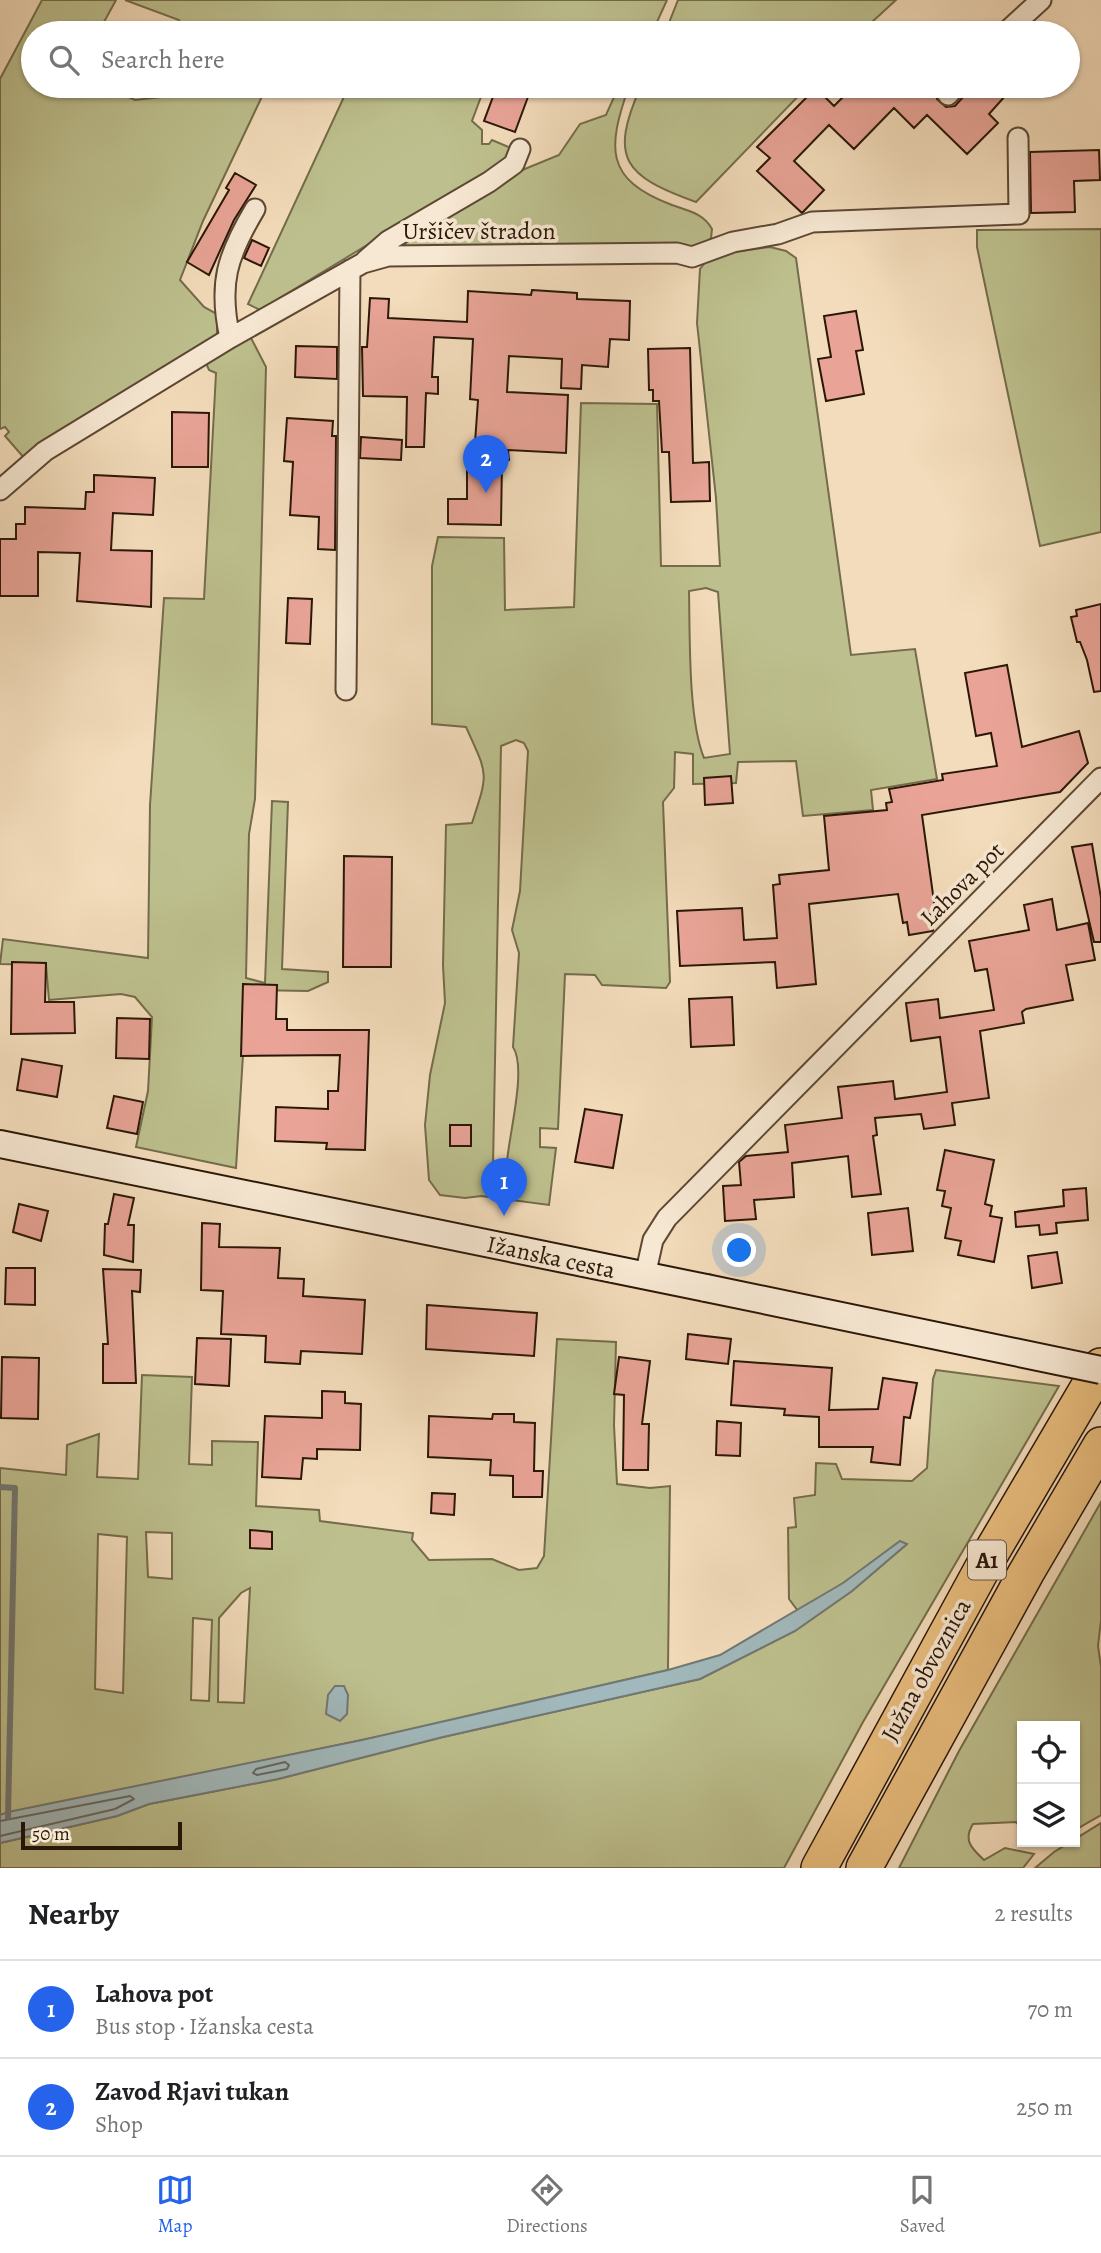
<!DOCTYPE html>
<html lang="en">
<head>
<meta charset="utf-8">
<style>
  :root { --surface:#fff; --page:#f6f6f6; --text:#202124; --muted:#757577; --line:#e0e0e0; --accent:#2563eb }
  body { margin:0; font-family:Alegreya,serif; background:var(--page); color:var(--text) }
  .controls { position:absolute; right:21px; bottom:21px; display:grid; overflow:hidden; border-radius:0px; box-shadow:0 2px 5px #0004 }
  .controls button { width:63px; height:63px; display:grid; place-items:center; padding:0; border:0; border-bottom:2px solid var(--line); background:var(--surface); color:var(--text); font:35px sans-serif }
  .scale { position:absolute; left:21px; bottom:18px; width:161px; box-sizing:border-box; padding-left:7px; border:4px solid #2b1707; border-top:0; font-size:19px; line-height:24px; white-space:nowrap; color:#2b1707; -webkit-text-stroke:5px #f7e8d3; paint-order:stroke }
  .you { position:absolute; left:740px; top:1251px; width:24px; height:24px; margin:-18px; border:5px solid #fff; border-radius:50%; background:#1a73e8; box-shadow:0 0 0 10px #1a73e833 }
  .badge { display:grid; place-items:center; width:46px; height:46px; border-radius:50%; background:var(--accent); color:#fff; font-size:23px; font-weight:700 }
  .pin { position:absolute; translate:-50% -58px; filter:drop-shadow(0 2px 4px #0008) }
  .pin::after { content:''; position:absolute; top:37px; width:24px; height:21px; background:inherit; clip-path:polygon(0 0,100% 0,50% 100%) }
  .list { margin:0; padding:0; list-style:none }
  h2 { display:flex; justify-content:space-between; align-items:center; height:91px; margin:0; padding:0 28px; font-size:30px }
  h2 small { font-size:23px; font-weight:400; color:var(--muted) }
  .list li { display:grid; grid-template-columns:46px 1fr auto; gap:21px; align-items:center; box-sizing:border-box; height:98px; padding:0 28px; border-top:2px solid var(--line) }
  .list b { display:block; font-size:26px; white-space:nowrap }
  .list p { margin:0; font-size:23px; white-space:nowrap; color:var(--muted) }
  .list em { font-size:23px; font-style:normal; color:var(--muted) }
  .icon { flex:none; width:38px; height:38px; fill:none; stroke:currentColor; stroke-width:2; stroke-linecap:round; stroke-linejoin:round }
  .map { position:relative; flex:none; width:1101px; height:1868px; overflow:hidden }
  .search { position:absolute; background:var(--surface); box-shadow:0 2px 5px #0004; left:21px; right:21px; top:21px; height:77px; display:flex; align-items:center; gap:18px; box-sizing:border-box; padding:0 24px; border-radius:38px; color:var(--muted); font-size:26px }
  .sheet { height:287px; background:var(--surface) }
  nav { display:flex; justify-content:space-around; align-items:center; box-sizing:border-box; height:98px; border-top:2px solid var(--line); background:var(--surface); font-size:19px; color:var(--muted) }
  nav a { display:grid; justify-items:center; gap:4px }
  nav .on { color:var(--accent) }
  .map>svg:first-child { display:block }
  .green { fill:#bdc08e; stroke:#746c4a; stroke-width:2; fill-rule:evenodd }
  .water { fill:#a1b9bc; stroke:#727874; stroke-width:2 }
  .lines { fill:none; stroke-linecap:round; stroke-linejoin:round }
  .shore { stroke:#666862; stroke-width:2 }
  .stream { stroke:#727874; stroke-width:6 }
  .building { fill:#e9a497; stroke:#2b1707; stroke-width:2 }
  .street-casing { stroke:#5d4834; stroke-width:23 }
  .secondary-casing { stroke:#2b1707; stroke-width:30 }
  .highway-casing { stroke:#2b1707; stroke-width:38 }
  .street { stroke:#f7e8d3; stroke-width:19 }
  .secondary { stroke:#f7e8d3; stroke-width:26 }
  .highway { stroke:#eabe7e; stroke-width:35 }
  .secondary-bridge-casing { stroke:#2b1707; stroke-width:30; stroke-linecap:butt }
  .secondary-bridge { stroke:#f7e8d3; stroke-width:26 }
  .labels { text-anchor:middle; stroke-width:7; stroke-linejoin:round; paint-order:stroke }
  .shield { fill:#f7e8d3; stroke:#685644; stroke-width:2 }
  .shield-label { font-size:23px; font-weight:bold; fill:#2b1707 }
  .street-label { font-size:24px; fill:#2b1707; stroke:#f7e8d3 }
</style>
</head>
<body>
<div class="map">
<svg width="1101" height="1868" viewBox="0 0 1101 1868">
  <rect width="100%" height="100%" fill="#f3dcbb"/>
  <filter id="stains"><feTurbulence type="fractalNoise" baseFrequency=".00286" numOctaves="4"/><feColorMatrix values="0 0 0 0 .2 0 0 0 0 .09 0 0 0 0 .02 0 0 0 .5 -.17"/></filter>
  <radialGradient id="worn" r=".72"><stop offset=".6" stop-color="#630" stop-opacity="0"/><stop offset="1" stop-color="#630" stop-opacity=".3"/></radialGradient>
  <path class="green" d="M42 0H116L98 33H33V86H112L111 89 135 100 178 95 183 86H267L203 221 180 280 204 307 217 314V336L25 459 5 436 9 432 5 427 0 429V79Z
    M125 0H667L652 33H511L504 30 503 33H173L179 20Z
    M678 0H896L860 33H665Z
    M349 86H485L472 121 482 130V144H489L492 140 511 148 509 159 260 310 248 304Z
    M619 86H629C608 147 603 179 672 205 688 211 703 213 712 229L711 238 702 246 392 250 520 171 559 155 580 124 606 115Z
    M641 86H808L696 202C625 176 608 160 641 86Z
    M1101 229V532L1040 546 977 247V230Z
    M770 247 786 251 796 258 851 655 915 649 937 779 871 790 873 810 803 816 796 761 738 762 736 783 693 784V754L675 752 674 788 663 802 670 982 666 988 602 985 595 975 565 974 558 1129 540 1128V1147L556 1148 549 1205 481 1196 465 1198 440 1195 429 1180 425 1125 430 1075 445 1003 443 965 446 825 472 823C489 771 488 776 466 727L432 724V566L438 537 504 538 505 610 574 607 581 403 657 404 661 566H720L716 498 697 323 700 269 711 255ZM706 588 718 592 730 754 704 758C688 719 690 635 689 591ZM516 740 524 743 528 751 520 891 512 930 519 953 513 1047C527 1068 509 1134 507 1162L493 1166 501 746Z
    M243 338H251L266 367 255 799 249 834 246 978 265 983 272 801 288 802 282 969 328 972V982L308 991 247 990 236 1168 136 1147 148 1091 152 1017 135 997 121 994 49 1000 46 965 0 964 3 939 148 958 150 805 164 598 204 599 216 373 209 370 205 361Z
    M557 1339 616 1342 614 1425 617 1484 650 1488 670 1486 668 1670 396 1733 0 1815V1468L66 1475 67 1445 99 1434 97 1477 138 1479 142 1375 192 1377 189 1464 212 1465V1441L258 1442 256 1506 319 1510 320 1521 413 1533 412 1540 429 1560 492 1559 519 1570 537 1568 544 1556ZM146 1532 172 1533V1579L148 1577ZM98 1534 127 1537 123 1693 95 1689ZM250 1588 244 1703 218 1702 219 1618 241 1593ZM193 1618 212 1620 209 1701 191 1700Z
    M936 1370 1059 1386 863 1722 784 1868H0V1843L117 1816 149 1804 278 1779 443 1737 700 1679 795 1631 852 1591 907 1544 798 1611 789 1599 788 1528 796 1527 794 1498 815 1495 816 1463 836 1464 842 1479 912 1481 927 1468 933 1379Z
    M1101 1502V1620L1098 1646 1101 1667V1815L1075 1830V1726H1022V1829L1016 1822 973 1824C963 1840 971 1848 984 1860L1005 1848 1034 1854 1023 1868H899L959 1751Z
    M1101 1823V1868H1035L1054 1852Z"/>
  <path class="water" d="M900 1541 907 1544 852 1591 795 1631 700 1679 443 1737 278 1779 149 1804 117 1816 0 1843V1815L8 1812 362 1740 668 1670 720 1655 843 1583Z
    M335 1686H344L348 1695 347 1714 340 1721 326 1714 328 1695Z"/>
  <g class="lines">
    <path class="shore" d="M285 1762 289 1765 287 1769 257 1775 253 1773 256 1769Z
      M0 1821 130 1796 134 1799 115 1809 0 1836"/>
    <path class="stream" d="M0 1487 15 1488 8 1817"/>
  </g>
  <path class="building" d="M497 86H532L515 132 484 121Z
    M854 86H934L938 89 937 99 946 107 955 106 973 86H996L1006 95 989 114 998 123 967 154 927 115 914 128 894 108 854 149 829 125 794 161 824 190 802 213 757 171 770 158 757 147 816 88 834 106Z
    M1099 150 1100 180 1074 181 1075 212 1031 213 1030 152Z
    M235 173 256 185 234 220 209 275 187 262 229 190 226 188Z
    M252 240 269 248 261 266 244 258Z
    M532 290 577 293V299L630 301 629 340 610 339 608 367 582 365 581 389 561 388 562 359 509 356 507 392 568 395 566 453 508 450 509 460 502 461 501 525 448 524V499H467V471H473L478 400 470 399 473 339 434 337 432 377H438V394L426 393 424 447H406L407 397 363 396 362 347H367L370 298 389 299 388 318 467 322 468 291 531 295Z
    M856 311 863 350 856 351 864 394 826 401 818 359 831 357 824 316Z
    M296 346 337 347V379L295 377Z
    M690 348 693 463 709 462 710 501 671 502 669 452H662L659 401H653V390H649L648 349Z
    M172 412 209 413 208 467H172Z
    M287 418 333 421 332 436H336L335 550 318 549 319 517 290 515 293 462 284 461Z
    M361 437 402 440 401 460 360 458Z
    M94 475 155 478 153 515 113 513 111 550 152 551 151 607 77 601 80 553 38 552V596H0V539H16V524H25V507L85 509 86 492H94Z
    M288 598 312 599 310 644 286 643Z
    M1101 604V691L1094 692 1087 660 1080 642H1077L1071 617 1077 616 1076 610Z
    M1007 665 1022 747 1079 731 1088 763 1060 792 922 815 935 909 930 914 933 931 909 935 907 922 903 923 898 894 809 904 816 984 777 988 775 962 680 966 677 911 742 908 744 940 777 938 773 885 780 884 779 875 829 870 824 816 887 810 886 803 892 802 889 789 943 780 942 774 997 766 991 733 976 736 965 673Z
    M731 776 733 803 705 805 704 778Z
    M1092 844 1101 898V942H1094L1072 847Z
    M344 856 392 857 391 967H343Z
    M1052 899 1057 930 1088 923 1095 960 1066 965 1073 1000 1026 1009 1022 1012 1024 1023 980 1031 989 1098 952 1103 955 1125 924 1129 921 1114 875 1118 877 1135 873 1136 881 1194 852 1197 848 1156 792 1163 794 1197 754 1200 756 1219 725 1221 723 1186 741 1185 739 1162 746 1156 788 1152 785 1125 842 1118 838 1087 893 1081 895 1099 947 1092 940 1037 911 1041 906 1003 938 999 940 1018 994 1010 987 969 975 971 969 941 1029 930 1024 905Z
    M12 962 46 963 45 1002H74L75 1033 11 1034Z
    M243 984 277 985 276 1019H287V1030H369L365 1150 326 1149 327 1143 275 1141 276 1107 328 1109V1091H338L340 1055 241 1056Z
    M732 997 734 1045 691 1047 689 999Z
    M117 1018 150 1019 149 1059 116 1058Z
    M22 1059 62 1066 57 1097 17 1090Z
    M114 1096 143 1102 137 1134 107 1128Z
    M585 1109 622 1115 613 1168 575 1162Z
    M450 1125H471V1146H450Z
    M945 1150 994 1160 985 1204 992 1206 990 1216 1002 1218 994 1262 958 1255 961 1241 945 1238 951 1208 942 1206 945 1191 937 1190Z
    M1086 1188 1088 1220 1056 1223 1057 1233 1040 1235 1039 1225 1016 1227 1015 1212 1064 1206 1063 1190Z
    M114 1194 134 1198 128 1225H134L133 1262 104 1255 105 1224H108Z
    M19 1204 48 1211 41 1241 13 1232Z
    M908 1208 913 1251 872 1255 868 1213Z
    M202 1223 220 1224 219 1247 280 1248 278 1278 304 1279 303 1296 365 1300 362 1354 301 1351 300 1364 265 1362 266 1336 221 1334 223 1291 201 1290Z
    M1057 1252 1062 1283 1032 1288 1028 1256Z
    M6 1268H35V1305L5 1304Z
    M103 1269 141 1270 140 1292 132 1291 136 1383H103V1344H108Z
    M427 1305 537 1313 534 1356 426 1349Z
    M688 1334 731 1339 728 1364 686 1359Z
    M197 1338 231 1339 229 1386 195 1384Z
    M2 1357 39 1358 38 1419 1 1418Z
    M619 1357 650 1361 642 1424H649L648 1470H623L624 1395 614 1394Z
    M734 1361 832 1368 829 1410 878 1409 883 1378 917 1383 910 1418 904 1417 900 1465 871 1462 873 1447H819V1417L784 1415 785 1409 731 1405Z
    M322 1391 345 1392V1403L361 1404 360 1450 317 1449V1459L303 1458 301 1479 262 1477 265 1416 322 1418Z
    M493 1414H514V1422L535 1423 534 1471H543L542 1497H513V1476L490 1475 491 1460 428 1457 429 1416 492 1419Z
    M717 1421 741 1423 740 1456 716 1455Z
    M432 1493 455 1494 454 1515 431 1513Z
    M250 1530 272 1532V1549L250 1548Z"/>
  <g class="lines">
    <g class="street-casing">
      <path id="street" d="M1005 33 1041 0
        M948 95 956 86
        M366 260 388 241 489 182 514 164 520 149
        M230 338C218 284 227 256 255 209
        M0 490 45 451 230 338 363 263 388 256 677 253 692 257 733 242 778 234 812 222 1019 214 1018 138
        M346 690 350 270
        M645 1276 653 1240 667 1218 1101 778"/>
    </g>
    <g class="secondary-casing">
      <path id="secondary" d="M0 1144 706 1288"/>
    </g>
    <g class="highway-casing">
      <path id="highway" d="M819 1868 988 1558 1101 1366
        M864 1868 1026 1573 1101 1445"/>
    </g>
    <use href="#street" class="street"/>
    <use href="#secondary" class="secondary"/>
    <use href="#highway" class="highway"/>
    <g class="secondary-bridge-casing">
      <path id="secondary-bridge" d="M706 1288 1101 1370"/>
    </g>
    <use href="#secondary-bridge" class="secondary-bridge"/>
  </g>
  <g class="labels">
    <rect class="shield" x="968" y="1540.5" width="38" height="39" rx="5"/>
    <g class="shield-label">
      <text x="987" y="1568">A1</text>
    </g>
    <g class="street-label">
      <text x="479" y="239">Uršičev štradon</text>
      <text transform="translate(962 884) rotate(-45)" y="8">Lahova pot</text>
      <text transform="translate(551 1257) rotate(12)" y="8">Ižanska cesta</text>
      <text transform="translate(926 1670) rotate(-61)" y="8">Južna obvoznica</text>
    </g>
  </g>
  <rect width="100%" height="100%" filter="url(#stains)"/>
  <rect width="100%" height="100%" fill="url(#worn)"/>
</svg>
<div class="controls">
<button><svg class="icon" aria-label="locate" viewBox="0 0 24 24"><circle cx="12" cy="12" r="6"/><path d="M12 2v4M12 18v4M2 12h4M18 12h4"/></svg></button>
<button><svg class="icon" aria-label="layers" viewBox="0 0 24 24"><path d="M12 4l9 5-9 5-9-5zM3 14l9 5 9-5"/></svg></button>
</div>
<div class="scale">50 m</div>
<div class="you"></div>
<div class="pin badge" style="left:504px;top:1216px">1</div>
<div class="pin badge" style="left:486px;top:493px">2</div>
<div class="search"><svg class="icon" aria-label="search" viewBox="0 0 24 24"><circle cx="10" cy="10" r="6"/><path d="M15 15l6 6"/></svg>Search here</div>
</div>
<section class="sheet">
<h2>Nearby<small>2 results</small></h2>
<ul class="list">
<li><span class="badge">1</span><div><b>Lahova pot</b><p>Bus stop · Ižanska cesta</p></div><em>70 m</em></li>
<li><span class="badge">2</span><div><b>Zavod Rjavi tukan</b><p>Shop</p></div><em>250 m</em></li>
</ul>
</section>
<nav>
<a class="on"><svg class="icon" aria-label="map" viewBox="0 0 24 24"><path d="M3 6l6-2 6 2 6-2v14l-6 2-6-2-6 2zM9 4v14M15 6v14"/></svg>Map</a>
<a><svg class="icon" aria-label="directions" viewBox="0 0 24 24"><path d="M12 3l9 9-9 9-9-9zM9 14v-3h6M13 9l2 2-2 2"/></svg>Directions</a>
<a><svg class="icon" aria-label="saved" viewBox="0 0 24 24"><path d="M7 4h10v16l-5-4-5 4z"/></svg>Saved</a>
</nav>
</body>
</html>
